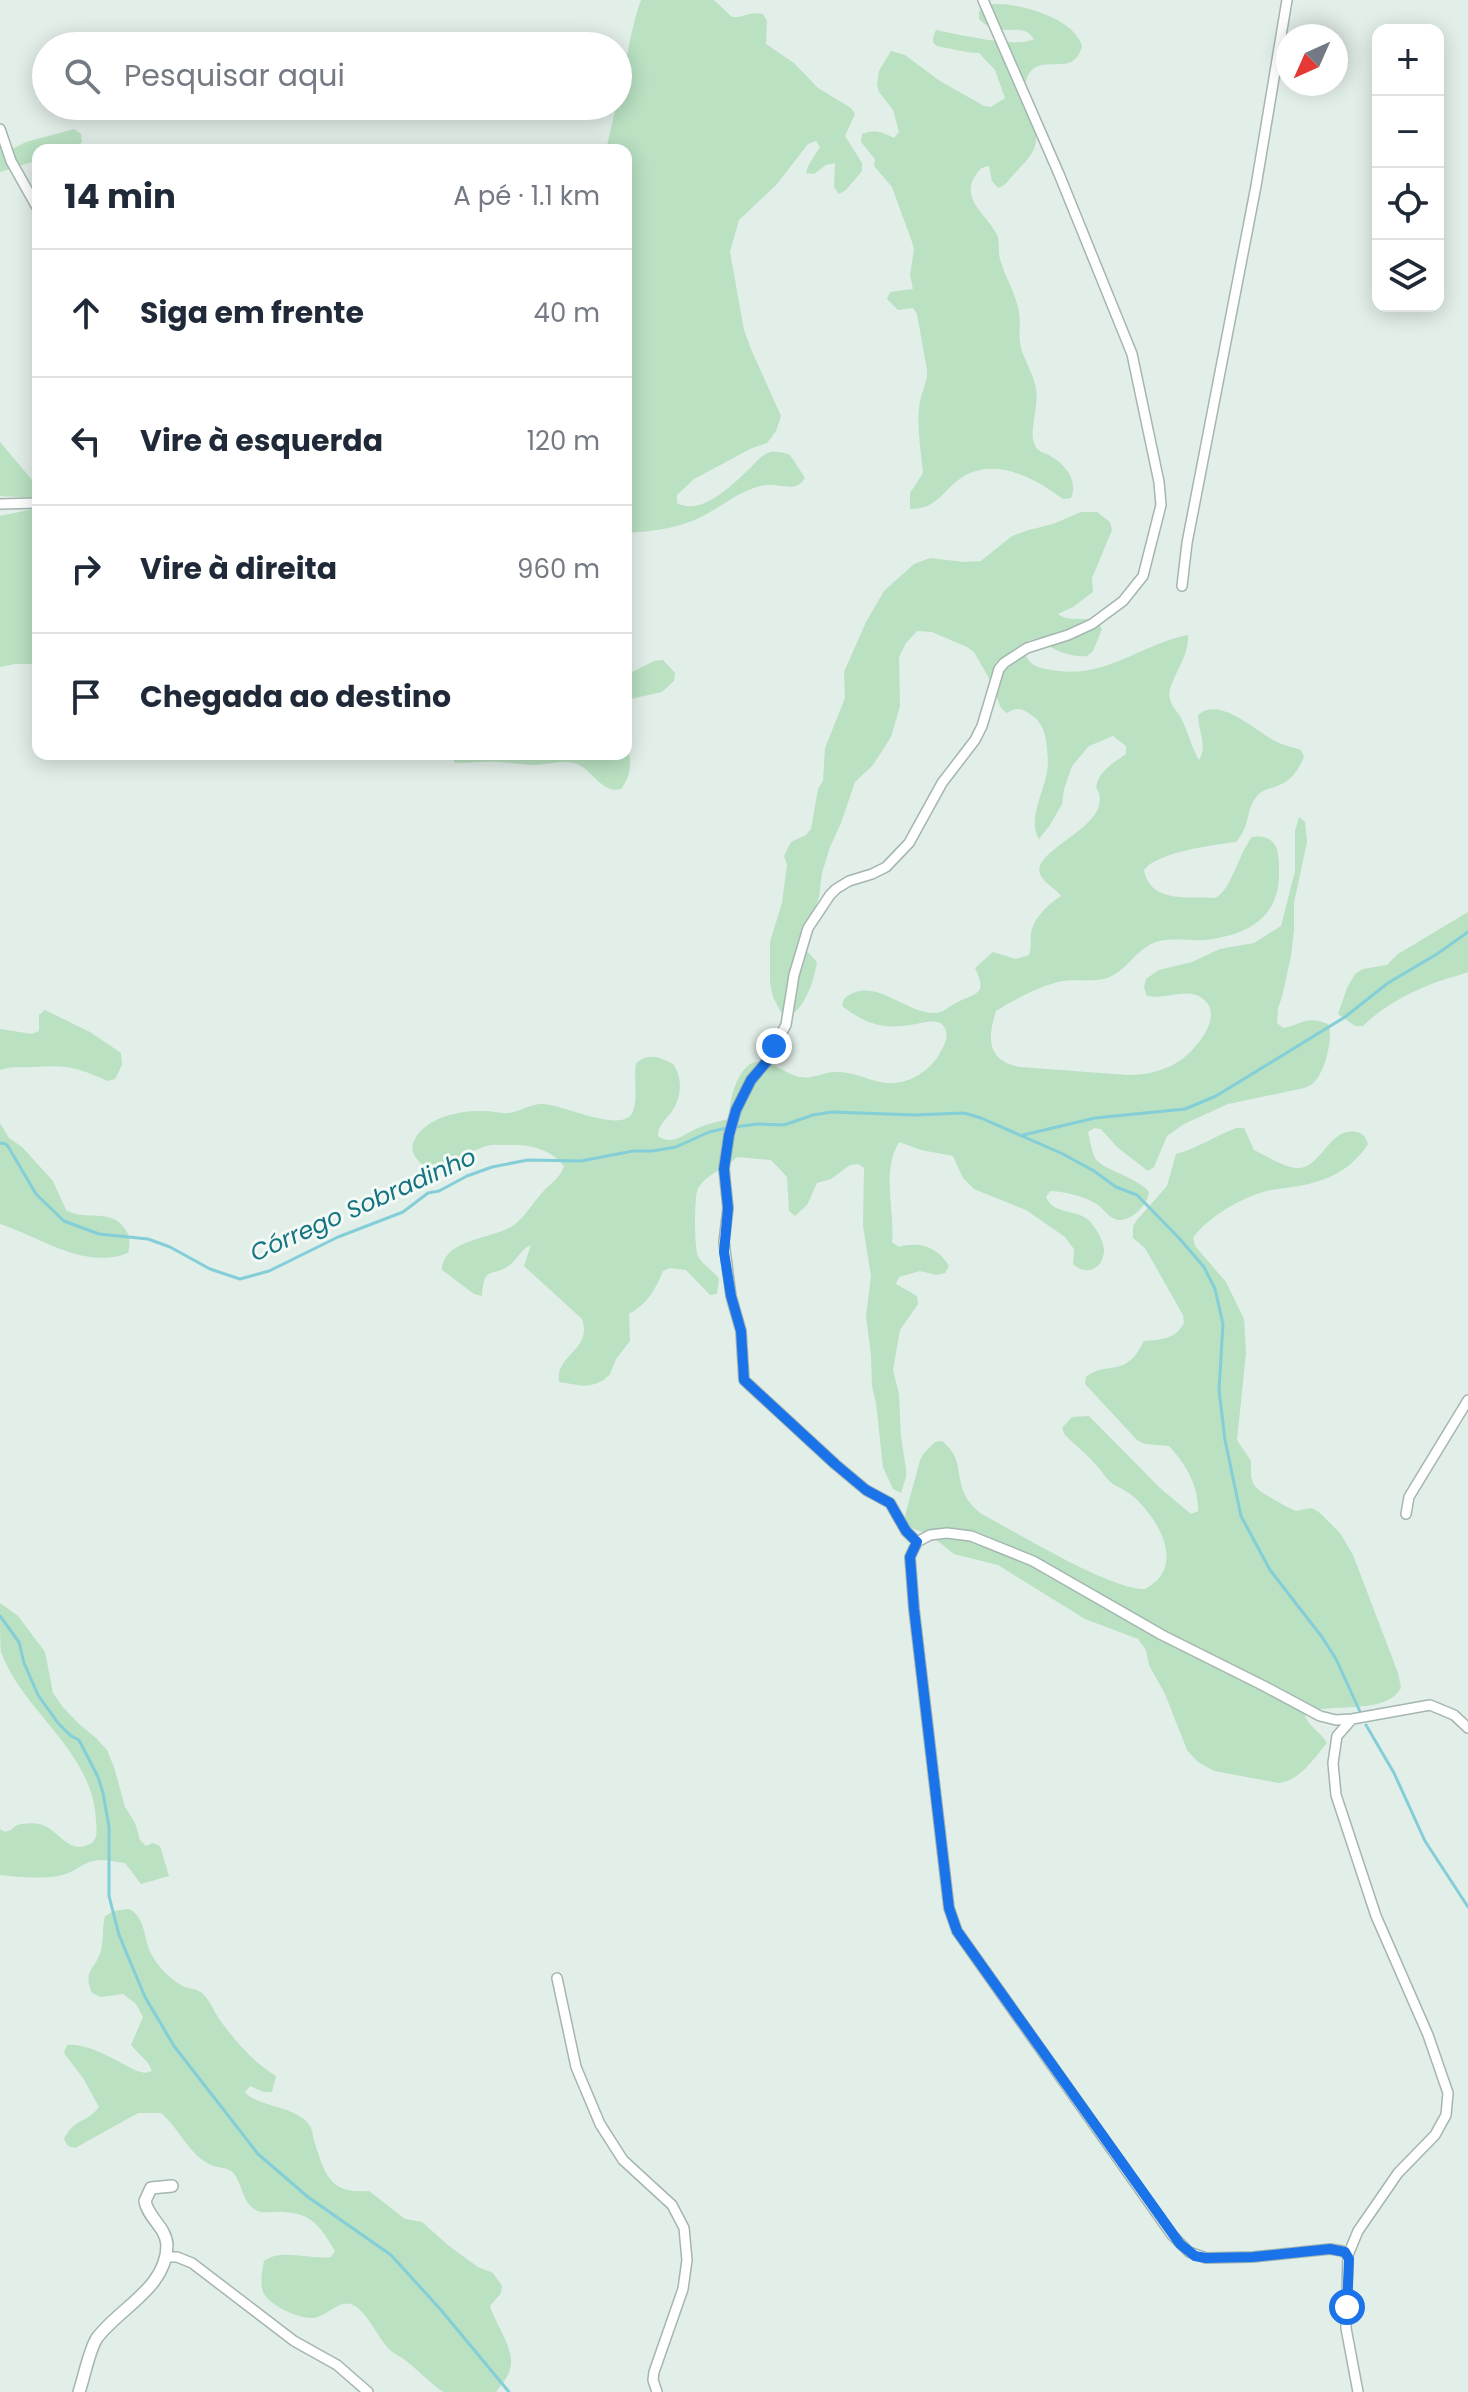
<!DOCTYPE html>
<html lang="pt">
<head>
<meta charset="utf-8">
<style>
  :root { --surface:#fff; --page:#f6f6f7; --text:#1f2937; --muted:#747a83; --line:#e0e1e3 }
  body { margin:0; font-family:Poppins,sans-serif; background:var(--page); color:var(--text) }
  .controls { position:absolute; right:24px; top:24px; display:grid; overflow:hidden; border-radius:16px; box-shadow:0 4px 20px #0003 }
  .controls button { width:72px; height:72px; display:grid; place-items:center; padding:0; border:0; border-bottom:2px solid var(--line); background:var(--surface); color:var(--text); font:40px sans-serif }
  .compass { position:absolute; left:1276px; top:24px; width:72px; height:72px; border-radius:50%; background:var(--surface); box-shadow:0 4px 20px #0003; rotate:225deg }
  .stop { position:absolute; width:24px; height:24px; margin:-18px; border:6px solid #1a73e8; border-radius:50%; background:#fff }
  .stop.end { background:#1a73e8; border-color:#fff; box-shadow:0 2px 8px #0008 }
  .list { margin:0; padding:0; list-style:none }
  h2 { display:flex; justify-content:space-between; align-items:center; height:104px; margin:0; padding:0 32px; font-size:34px }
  h2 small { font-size:26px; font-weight:400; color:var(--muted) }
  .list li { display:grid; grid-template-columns:52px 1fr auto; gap:24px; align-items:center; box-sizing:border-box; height:128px; padding:0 32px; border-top:2px solid var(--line) }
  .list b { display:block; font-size:30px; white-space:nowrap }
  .list em { font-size:26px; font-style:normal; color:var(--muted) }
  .icon { flex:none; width:44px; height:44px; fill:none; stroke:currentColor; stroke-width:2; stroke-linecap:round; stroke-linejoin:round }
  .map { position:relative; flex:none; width:1468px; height:2392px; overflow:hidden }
  .search { position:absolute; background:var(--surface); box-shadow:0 4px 20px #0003; left:32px; top:32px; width:600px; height:88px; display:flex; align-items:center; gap:20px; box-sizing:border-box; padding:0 28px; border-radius:44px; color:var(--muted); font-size:30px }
  .panel { position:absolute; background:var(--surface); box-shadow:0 4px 20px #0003; left:32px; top:144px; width:600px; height:616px; border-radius:16px }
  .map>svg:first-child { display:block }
  .green { fill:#b9e1c2 }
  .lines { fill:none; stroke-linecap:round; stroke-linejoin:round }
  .stream { stroke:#84ced8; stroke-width:3 }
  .minor-casing { stroke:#a4b6af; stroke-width:12 }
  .tertiary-casing { stroke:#a4b6af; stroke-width:14 }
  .minor { stroke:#fff; stroke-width:9 }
  .tertiary { stroke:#fff; stroke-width:11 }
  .route { stroke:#1a73e8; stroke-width:10 }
  .labels { text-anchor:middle; stroke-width:6; stroke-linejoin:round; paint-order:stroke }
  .water-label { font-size:24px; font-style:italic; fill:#147482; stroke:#f3faf6 }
</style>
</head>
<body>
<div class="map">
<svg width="1468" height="2392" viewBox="0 0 1468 2392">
  <rect width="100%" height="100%" fill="#e2eee8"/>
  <path class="green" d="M641 0H714L732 17C743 18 751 11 763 14L767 21 766 44 794 63 818 88 851 108 855 114 845 136 862 163V171L846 190 839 194 834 187 835 163 826 165 814 174 806 173 808 166 820 147 816 141 808 144 777 184 739 220 730 252 744 330 751 349 781 416 776 431 767 443 752 448 694 479 677 495V503C701 516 730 487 747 471 754 465 761 454 771 452 778 451 784 453 790 455L805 478C795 495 777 481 760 486 739 492 728 502 710 512 684 528 655 531 626 533V150H606L616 106H618C618 87 623 74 627 56 631 35 634 20 641 0Z
    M993 4C1020 3 1074 18 1082 46 1073 82 1036 47 1026 81 1024 89 1027 97 1029 106 1038 139 1043 145 1016 172 1009 179 1007 185 998 188L992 181 989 166C981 167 979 170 975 176 960 200 988 215 997 235 1000 242 998 252 1000 259 1005 277 1016 294 1019 312 1021 324 1018 336 1021 348 1025 362 1034 375 1036 389 1039 406 1029 431 1034 443 1037 453 1045 452 1052 457 1067 466 1078 482 1071 498L1063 499C1035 478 994 456 961 478 942 491 938 509 910 509V493L923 473C921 451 917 430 919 408 920 394 928 383 927 370L917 314 913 308 898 310 887 299 890 292 913 289 910 275 914 249 912 242 892 187 874 166 875 159 861 142 862 134C875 129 882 132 894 138L899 132 893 110 879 92 877 85 879 71 891 51 905 55 940 81 984 106 991 107 1005 98 995 70 979 53C970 53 962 51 952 49 940 46 927 48 936 30 957 34 1018 49 1034 39 1021 19 1001 41 979 19V11Z
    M74 129 81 134 82 142 74 150H38V160L0 172V143L2 147 10 150 26 142Z
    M0 442 38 487 37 498 0 496Z
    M38 508V664H15L0 667V516Z
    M1081 512H1097L1110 522 1112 530 1092 578 1093 592 1073 607 1058 614C1072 625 1091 611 1102 629L1093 651 1087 656C1077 657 1065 654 1056 650 1040 642 1039 633 1021 645 1029 667 1036 668 1058 671 1109 677 1141 644 1188 635 1189 655 1176 670 1170 689 1169 694 1169 697 1171 702 1173 708 1178 712 1181 718 1188 732 1191 746 1199 760 1208 746 1198 731 1198 715 1220 695 1256 732 1277 742 1285 746 1293 747 1301 750L1304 757C1299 769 1291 781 1279 785 1271 789 1263 789 1257 796 1245 810 1251 826 1236 842 1213 845 1157 852 1144 870 1150 904 1189 896 1215 898 1231 891 1239 853 1252 837 1263 835 1273 838 1277 849 1279 857 1279 866 1279 874 1279 919 1246 935 1206 940 1190 941 1171 937 1156 942 1136 949 1127 971 1107 978 1091 983 1073 978 1058 982 1037 987 1014 1000 996 1011 987 1039 987 1061 1020 1067L1127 1075C1146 1075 1165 1071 1181 1060 1196 1049 1226 1015 1202 998 1187 987 1164 1000 1147 996L1144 987 1146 979 1159 970 1192 962 1220 949 1254 943 1281 926 1295 871V831L1299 817 1305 822 1307 842 1294 903V930L1291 956 1282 997 1278 1008 1277 1023 1283 1028C1303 1024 1306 1015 1328 1024 1334 1036 1325 1071 1315 1081 1312 1085 1309 1086 1304 1088L1228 1104 1184 1124 1167 1136 1154 1167 1148 1171 1117 1147 1101 1129 1094 1128 1088 1132C1090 1140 1091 1150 1095 1158 1102 1170 1136 1176 1149 1192 1148 1204 1132 1221 1119 1220 1108 1219 1103 1206 1093 1202 1082 1196 1063 1191 1050 1191L1046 1197C1054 1217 1080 1207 1092 1224 1097 1230 1105 1244 1104 1252 1102 1270 1085 1276 1073 1264L1074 1249 1065 1237 1026 1210 974 1189 963 1178 953 1156 921 1150 899 1142C881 1173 895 1209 892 1242L899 1247C919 1241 938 1247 949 1266L945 1273 937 1275 920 1271 899 1277 896 1284 917 1296 918 1304 900 1330 893 1370 899 1394 901 1436 906 1470V1477L901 1493 893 1489 883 1467 876 1403 872 1386 871 1355 866 1316 871 1276 863 1226 864 1168 858 1164 850 1165 831 1179 817 1183 807 1205 795 1216 789 1211 787 1177 771 1160 737 1157C725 1168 707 1174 698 1188 694 1195 694 1248 698 1256 701 1264 714 1271 719 1279L717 1294 710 1295 686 1270 670 1268 663 1271C656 1289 646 1305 629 1314L630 1341 616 1359 610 1374 604 1380 595 1384 584 1386 559 1382C555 1354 593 1350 582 1319L524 1266 531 1245C521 1249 519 1257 511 1264 493 1279 484 1263 482 1296L474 1294 442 1270C443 1240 490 1239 511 1227 524 1219 531 1205 541 1194 549 1184 560 1179 564 1166 550 1148 527 1144 506 1145 499 1145 493 1144 486 1146 465 1153 449 1167 426 1167 417 1161 409 1152 414 1141 425 1117 461 1110 484 1111 492 1111 501 1114 509 1113 522 1111 531 1103 544 1104 566 1106 611 1129 629 1117 640 1109 633 1078 636 1064 646 1052 660 1057 673 1064 682 1076 682 1095 674 1108 668 1119 658 1123 658 1136 672 1146 682 1135 696 1129 706 1124 719 1121 730 1119 727 1105 738 1064 756 1062 769 1061 784 1072 796 1076 814 1081 822 1071 838 1072 853 1072 866 1079 880 1082 904 1088 931 1072 941 1051 947 1040 950 1032 941 1023 931 1020 926 1022 916 1024 884 1030 867 1025 842 1006L844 999C872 974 903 1012 933 1013 942 1014 948 1007 956 1003 974 993 989 996 975 968L993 952 1016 959 1029 955C1032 946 1030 942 1031 934 1032 920 1049 903 1061 896 1056 889 1043 882 1040 874 1031 848 1119 825 1096 787 1099 771 1113 763 1126 754V746L1113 736 1089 746 1072 766 1064 789 1062 804 1050 825 1039 839C1027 820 1044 792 1047 772 1049 761 1047 751 1046 740 1044 729 1040 720 1030 714 1022 708 1016 707 1007 713L1001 708 990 680 974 652 967 647 932 632 917 631 906 643 899 657 900 706 891 737 873 765 855 782 841 823 830 847 822 873 819 897 810 922 805 949 817 962C814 981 805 1009 787 1018L781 1012 773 997 770 982V942L782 903 787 865 784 856 791 842 806 835 811 829 818 789 823 781 825 748 845 698 844 672 866 622 884 591 914 564 930 558 964 562 981 561 1012 536 1029 530 1053 524Z
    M663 660 675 673 674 681 662 692 626 700V675L654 661Z
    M626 742C631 760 633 773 621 789 600 794 593 768 574 763 562 760 549 764 536 765 524 765 511 763 499 762 484 761 469 763 455 763L451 756 626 754Z
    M1468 912V972C1458 976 1447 978 1437 982 1410 992 1383 1006 1363 1026H1355L1338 1014 1347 988 1355 974 1363 969 1387 965 1398 954Z
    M45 1010 90 1032 121 1053 122 1065 115 1079 108 1081C75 1067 68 1065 32 1067 20 1068 11 1066 0 1070V1029L32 1034 39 1031V1015Z
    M0 1123 9 1138 22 1147 53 1181 66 1210C86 1222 110 1207 125 1229 131 1237 130 1244 128 1253 83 1270 41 1237 0 1224Z
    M1236 1128H1244L1254 1150C1266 1156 1287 1169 1300 1168 1321 1167 1330 1127 1356 1132 1363 1133 1366 1137 1368 1144 1347 1177 1314 1185 1277 1189 1250 1192 1208 1216 1193 1238L1195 1246 1226 1282 1244 1319 1246 1353 1237 1440 1251 1461V1477L1254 1485 1261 1492 1287 1507 1296 1511 1312 1508 1320 1513 1340 1533 1353 1555 1398 1673 1401 1688C1385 1716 1330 1702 1304 1713 1307 1726 1320 1731 1327 1743 1313 1759 1301 1780 1279 1783L1214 1771 1198 1762 1187 1750 1165 1694 1149 1665 1146 1650 1138 1639 1085 1619 998 1565 954 1554 930 1535 909 1527 904 1520 920 1460 924 1453 935 1442 942 1441C963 1459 955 1470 964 1493 967 1501 974 1507 980 1513 1014 1531 1112 1591 1145 1589 1187 1567 1159 1520 1134 1497 1127 1491 1120 1488 1113 1484 1106 1479 1102 1471 1096 1465 1087 1454 1075 1445 1065 1435L1062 1428 1072 1417 1089 1416 1160 1488 1191 1514 1198 1511C1199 1486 1185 1463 1169 1446L1145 1444 1137 1440 1085 1384 1086 1377C1100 1365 1117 1371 1128 1362 1136 1357 1139 1349 1144 1341 1160 1340 1176 1339 1184 1323L1183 1315 1145 1248 1133 1238V1226L1137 1220 1167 1186 1176 1154C1194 1150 1217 1135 1236 1128Z
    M0 1603 18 1616 45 1652 53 1693 62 1706 78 1723 96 1738 107 1750 114 1767 125 1807 135 1823 140 1840 146 1846 153 1843 160 1846 169 1876 141 1884 125 1863C112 1862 100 1857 87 1863 77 1868 70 1874 58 1876 39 1879 18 1877 0 1875V1829L5 1832 11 1830 17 1825C26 1823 39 1822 47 1827 61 1835 71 1854 90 1844 98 1840 97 1829 96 1822 94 1751 24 1714 1 1652 0 1638 0 1617 0 1603Z
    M129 1909C147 1918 143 1942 153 1957 159 1968 173 1982 185 1987 191 1989 197 1989 202 1993 209 1999 214 2011 219 2019 235 2041 253 2062 276 2076L272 2092H264L250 2086 245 2092C256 2107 297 2105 310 2126 313 2131 313 2139 315 2144 326 2177 331 2194 369 2191L405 2219 422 2222 449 2246 478 2267 493 2273 502 2286 501 2293 490 2306C495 2324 516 2350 510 2369 508 2378 501 2385 496 2392H443C429 2382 418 2370 405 2360 400 2356 394 2354 390 2350 377 2337 370 2316 355 2306 340 2296 327 2318 311 2318 297 2318 269 2305 263 2292 260 2283 262 2270 264 2261 283 2248 307 2260 331 2257L335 2251C321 2228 313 2213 283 2212 276 2211 265 2214 258 2211 243 2205 243 2187 235 2175 230 2166 216 2169 207 2163 187 2151 178 2127 161 2113H138L75 2148 68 2146 64 2139C73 2119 89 2122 99 2107L83 2078 64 2053 67 2045C90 2043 117 2062 137 2071L145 2073 152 2071 148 2063 131 2045 143 2017 136 2004 123 1994 101 1997 92 1993C82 1970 96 1970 101 1950 104 1939 102 1927 105 1916L114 1911Z"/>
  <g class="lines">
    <path class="stream" d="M1023 1135 1095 1118 1185 1109 1216 1096 1345 1017 1388 983 1437 954 1468 932
      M0 1143 6 1144 9 1148 36 1194 64 1221 99 1234 148 1239 170 1247 210 1269 240 1279 269 1271 338 1237 403 1212 428 1193 439 1191 467 1176 492 1167 528 1160 581 1161 633 1151H652L676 1147 709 1132 727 1128 757 1124 784 1125 813 1115 832 1112 914 1115 964 1113 981 1118 1063 1154 1094 1171 1116 1187 1137 1195 1179 1238 1204 1267 1215 1289 1223 1324 1219 1390 1225 1440 1241 1516 1270 1570 1322 1637 1336 1659 1362 1716
      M0 1616 19 1642 24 1663 38 1695 58 1723 71 1736 79 1740 98 1777 103 1793 109 1827V1896L119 1935 145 1997 174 2046 258 2154 308 2197 391 2255 441 2310 509 2392
      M1366 1725 1394 1773 1425 1841 1468 1907"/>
    <g class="minor-casing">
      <path id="minor" d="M0 129 11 161 38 209
        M0 504 38 503
        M1182 586 1187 543 1256 186 1287 0
        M1406 1514 1409 1497 1415 1487 1468 1400
        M917 1542 906 1531 890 1503 866 1490 835 1464 744 1380 741 1331 731 1296 724 1242 728 1208 724 1169 729 1135 736 1110 751 1080 773 1054 774 1046 786 1025 794 975 808 928 830 895 836 889 849 881 872 874 886 867 909 843 942 783 975 740 982 726 999 669 1004 663 1027 648 1068 635 1092 624 1123 601 1143 576 1161 505 1159 482 1132 354 1059 174 983 0
        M557 1978 576 2067 600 2124 623 2160 672 2205 684 2228 687 2260 683 2289 654 2372 653 2380 657 2392
        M1348 2255 1358 2231 1398 2173 1435 2135 1446 2115 1448 2093 1428 2035 1376 1916 1336 1795 1333 1763 1337 1736 1352 1719
        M166 2257H177L192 2263 294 2341 337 2365 368 2392
        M1358 2392 1346 2328 1348 2255 1342 2251 1330 2249 1253 2257 1206 2258 1189 2252 1172 2235 957 1931 949 1908 914 1609 910 1557 917 1542 930 1535 947 1533 971 1536 1033 1561 1162 1635 1264 1686 1320 1716 1336 1720 1352 1719 1430 1705 1454 1715 1468 1728"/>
    </g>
    <g class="tertiary-casing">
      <path id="tertiary" d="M79 2392C84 2378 89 2350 97 2338 119 2308 167 2288 167 2245 166 2227 148 2218 145 2201L151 2188 172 2186"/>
    </g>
    <use href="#minor" class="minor"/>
    <use href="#tertiary" class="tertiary"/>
  </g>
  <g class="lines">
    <path class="route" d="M774 1046 773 1054 751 1080 736 1110 729 1135 724 1169 728 1208 724 1252 731 1296 741 1331 744 1380 835 1464 866 1490 890 1503 906 1531 917 1542 910 1557 914 1609 949 1908 957 1931 1180 2244 1195 2256 1206 2258 1253 2257 1330 2249 1345 2252 1349 2259 1347 2307"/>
  </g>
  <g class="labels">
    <g class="water-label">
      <text transform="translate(363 1205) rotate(-24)" y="8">Córrego Sobradinho</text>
    </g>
  </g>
</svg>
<div class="controls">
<button>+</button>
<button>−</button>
<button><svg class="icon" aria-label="locate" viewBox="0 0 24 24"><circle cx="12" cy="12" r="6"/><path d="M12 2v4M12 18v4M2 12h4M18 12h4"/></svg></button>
<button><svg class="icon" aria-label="layers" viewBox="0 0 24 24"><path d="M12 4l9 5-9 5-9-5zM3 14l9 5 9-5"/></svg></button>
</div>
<svg class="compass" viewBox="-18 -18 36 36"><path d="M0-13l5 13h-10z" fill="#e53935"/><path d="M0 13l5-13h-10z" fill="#747a83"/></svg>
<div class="stop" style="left:1347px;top:2307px"></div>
<div class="stop end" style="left:774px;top:1046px"></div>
<div class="search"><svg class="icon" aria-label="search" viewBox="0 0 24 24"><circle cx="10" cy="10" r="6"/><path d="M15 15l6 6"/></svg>Pesquisar aqui</div>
<section class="panel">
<h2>14 min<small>A pé · 1.1 km</small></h2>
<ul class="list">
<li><svg class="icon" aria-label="ahead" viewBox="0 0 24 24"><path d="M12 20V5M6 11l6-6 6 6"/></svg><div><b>Siga em frente</b></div><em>40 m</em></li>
<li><svg class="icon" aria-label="left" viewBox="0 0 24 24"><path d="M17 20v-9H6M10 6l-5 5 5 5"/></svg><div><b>Vire à esquerda</b></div><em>120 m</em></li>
<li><svg class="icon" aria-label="right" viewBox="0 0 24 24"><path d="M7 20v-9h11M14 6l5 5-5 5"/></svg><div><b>Vire à direita</b></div><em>960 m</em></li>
<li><svg class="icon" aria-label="arrive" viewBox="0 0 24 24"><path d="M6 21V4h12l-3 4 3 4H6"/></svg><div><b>Chegada ao destino</b></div></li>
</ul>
</section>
</div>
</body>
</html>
